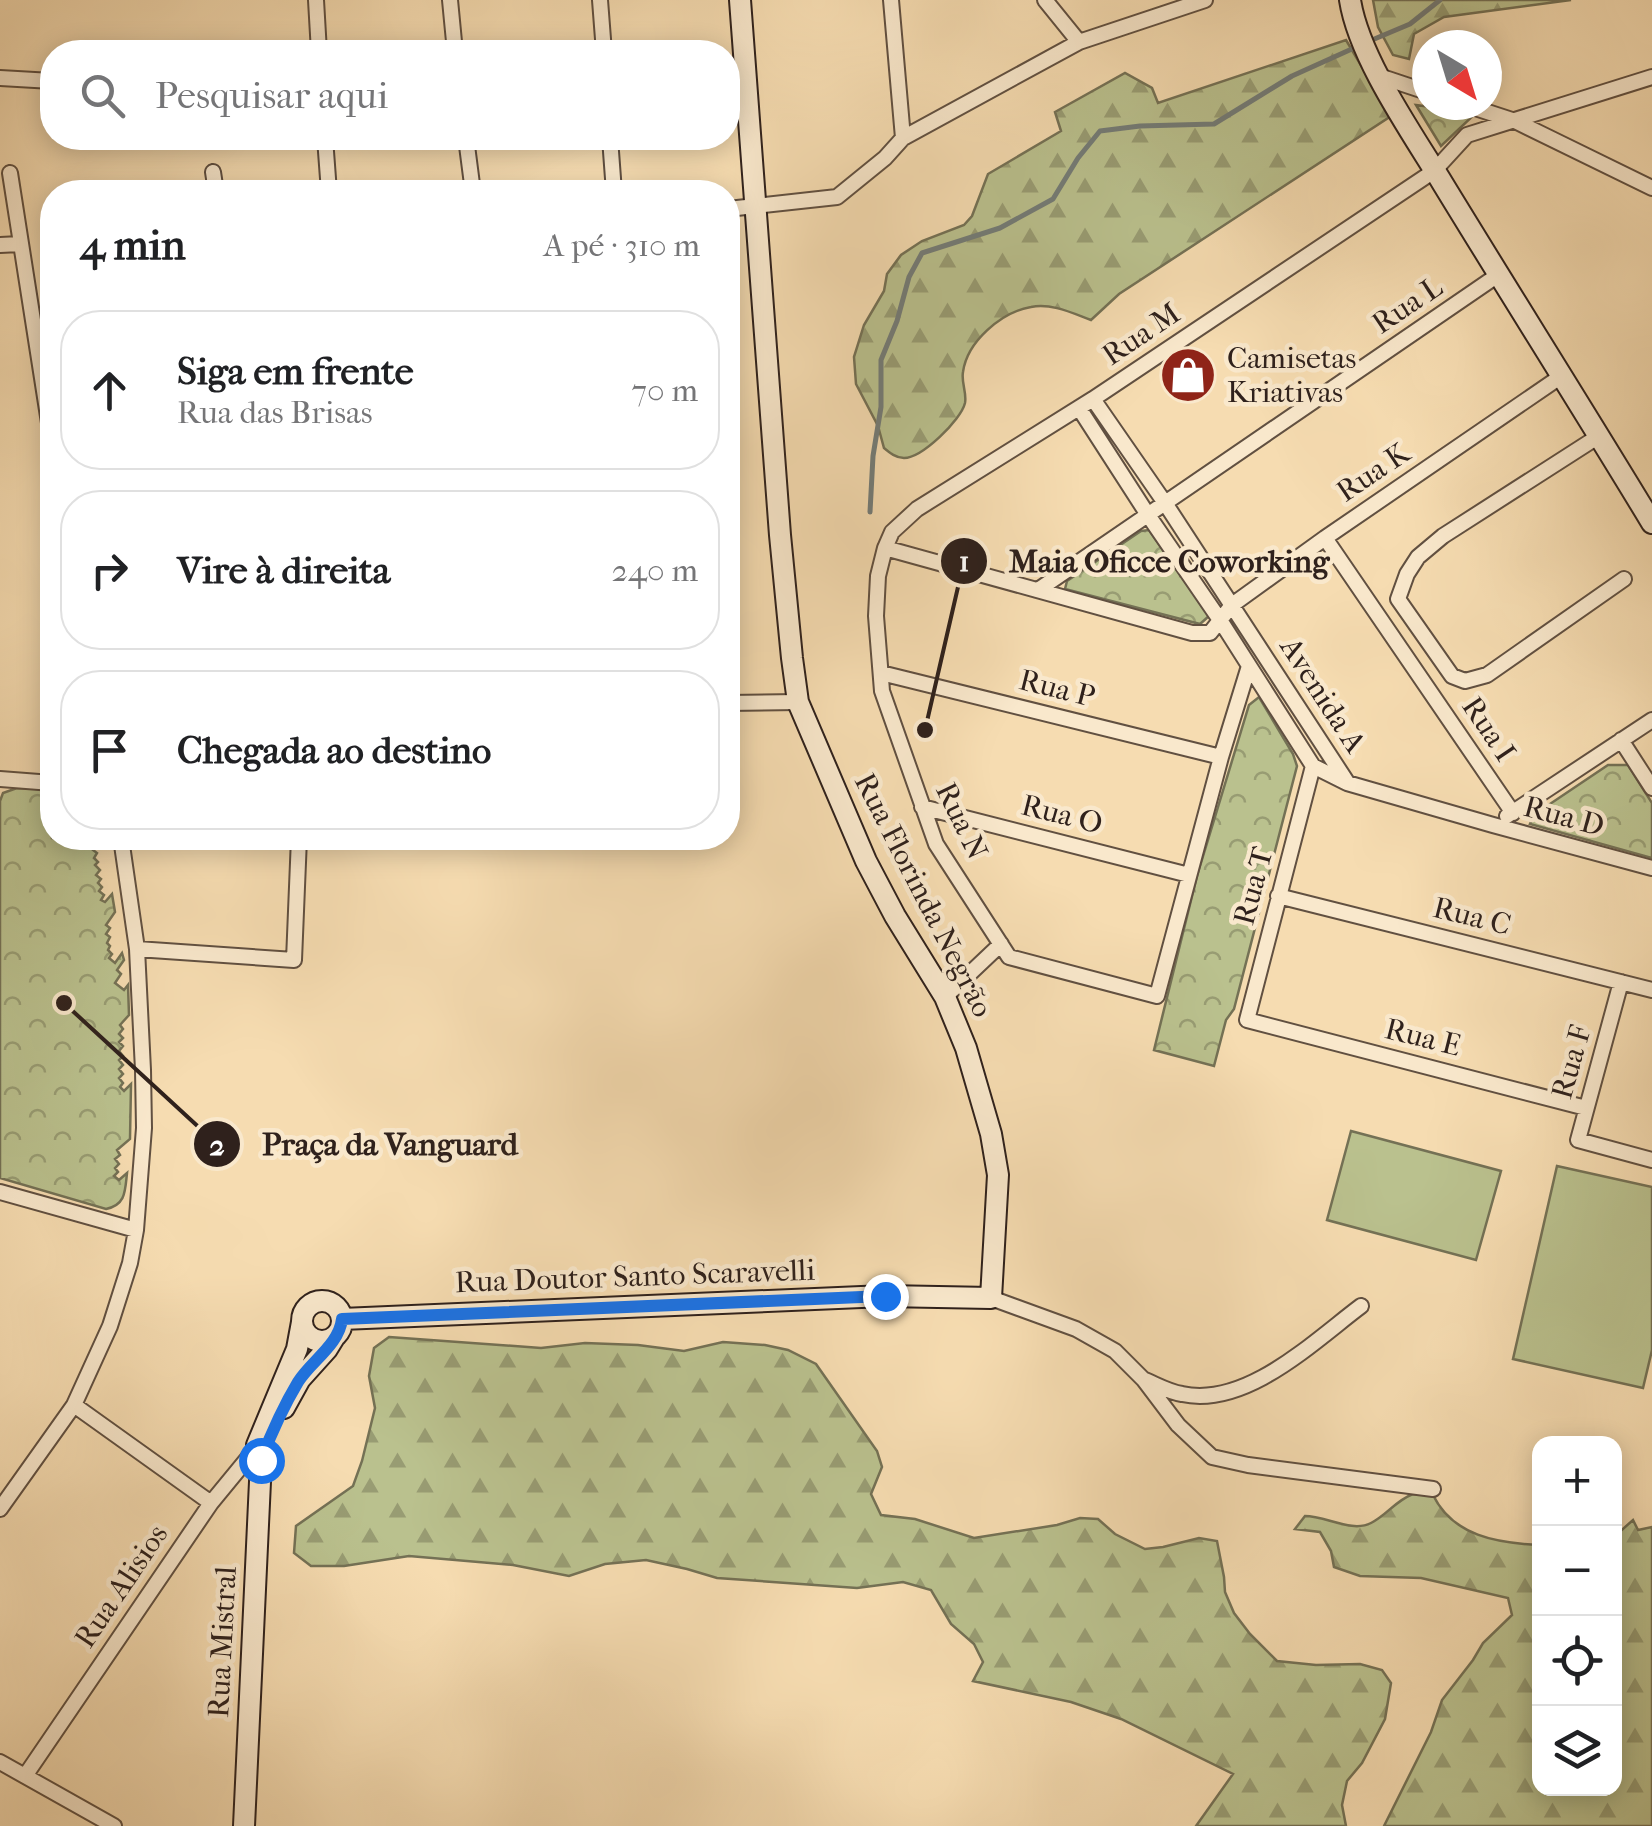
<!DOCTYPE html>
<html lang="pt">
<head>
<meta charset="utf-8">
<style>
  :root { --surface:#fff; --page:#f6f6f6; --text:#202124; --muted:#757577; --line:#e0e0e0 }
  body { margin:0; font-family:"IM FELL French Canon",serif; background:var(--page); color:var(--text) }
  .controls { position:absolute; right:30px; bottom:30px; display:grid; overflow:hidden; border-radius:20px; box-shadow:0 5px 25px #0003 }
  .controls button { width:90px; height:90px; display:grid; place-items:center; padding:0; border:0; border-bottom:2px solid var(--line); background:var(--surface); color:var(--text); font:50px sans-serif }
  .compass { position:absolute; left:1412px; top:30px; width:90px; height:90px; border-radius:50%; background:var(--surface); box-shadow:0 5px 25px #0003; rotate:142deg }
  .stop { position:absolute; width:30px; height:30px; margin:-22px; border:8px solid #1a73e8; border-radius:50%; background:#fff }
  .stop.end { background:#1a73e8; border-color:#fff; box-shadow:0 2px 10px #0008 }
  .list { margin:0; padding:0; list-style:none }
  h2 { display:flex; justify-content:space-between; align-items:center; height:130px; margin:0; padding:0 40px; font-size:42px }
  h2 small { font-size:32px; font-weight:400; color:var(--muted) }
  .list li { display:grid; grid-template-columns:65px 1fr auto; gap:30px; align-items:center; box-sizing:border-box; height:160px; margin:0 20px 20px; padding:0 20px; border:2px solid var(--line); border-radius:40px }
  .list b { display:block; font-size:38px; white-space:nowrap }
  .list p { margin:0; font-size:32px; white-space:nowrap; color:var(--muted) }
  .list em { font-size:32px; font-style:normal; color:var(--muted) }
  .icon { flex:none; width:55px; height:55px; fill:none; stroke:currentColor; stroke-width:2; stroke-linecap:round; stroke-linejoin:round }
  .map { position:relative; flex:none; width:1652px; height:1826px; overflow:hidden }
  .search { position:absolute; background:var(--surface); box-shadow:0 5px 25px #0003; left:40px; top:40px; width:700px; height:110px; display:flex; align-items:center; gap:25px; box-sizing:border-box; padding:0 35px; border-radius:40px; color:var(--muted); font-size:38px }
  .panel { position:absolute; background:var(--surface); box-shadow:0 5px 25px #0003; left:40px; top:180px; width:700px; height:670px; border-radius:40px }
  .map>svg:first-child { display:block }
  .grass { fill:#bac18e; stroke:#747155; stroke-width:2.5 }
  .forest { fill:url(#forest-firs); stroke:#747155; stroke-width:2.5 }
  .park { fill:url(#park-crowns); stroke:#747155; stroke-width:2.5 }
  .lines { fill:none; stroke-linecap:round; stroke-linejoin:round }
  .stream { stroke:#737c78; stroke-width:5 }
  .street-casing { stroke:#615041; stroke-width:18 }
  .secondary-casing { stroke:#2f211c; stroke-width:24 }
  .street { stroke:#f9e8cc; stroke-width:14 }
  .secondary { stroke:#f9e8cc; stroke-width:20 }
  .route { stroke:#1a73e8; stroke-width:12 }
  .labels { text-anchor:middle; stroke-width:9; stroke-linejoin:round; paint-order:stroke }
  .street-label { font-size:30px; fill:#2f211c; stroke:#f9e8cc }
  .poi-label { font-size:30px; fill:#2f211c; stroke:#f9e8cc; text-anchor:start }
  .leader { fill:none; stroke:#2f211c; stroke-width:4 }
  .callout-dot { fill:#2f211c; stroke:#f9e8cc; stroke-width:4 }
  .mark-label { font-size:30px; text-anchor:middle; font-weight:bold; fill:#fff }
  .callout-label { font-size:32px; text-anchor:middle; font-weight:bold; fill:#2f211c; stroke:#f9e8cc; stroke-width:9; stroke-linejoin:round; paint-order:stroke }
</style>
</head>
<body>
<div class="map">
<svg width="1652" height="1826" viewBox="0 0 1652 1826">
  <defs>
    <pattern id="forest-firs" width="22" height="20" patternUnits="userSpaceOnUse" patternTransform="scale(2.5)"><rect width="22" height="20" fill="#bac18e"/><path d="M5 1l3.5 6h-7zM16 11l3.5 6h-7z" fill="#989c73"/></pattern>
    <pattern id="park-crowns" width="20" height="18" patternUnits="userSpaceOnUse" patternTransform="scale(2.5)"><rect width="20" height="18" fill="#bac18e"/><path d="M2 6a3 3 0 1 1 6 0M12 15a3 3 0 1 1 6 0" fill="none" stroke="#989c73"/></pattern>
  </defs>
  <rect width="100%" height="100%" fill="#f6dcb1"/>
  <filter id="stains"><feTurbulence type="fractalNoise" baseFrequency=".002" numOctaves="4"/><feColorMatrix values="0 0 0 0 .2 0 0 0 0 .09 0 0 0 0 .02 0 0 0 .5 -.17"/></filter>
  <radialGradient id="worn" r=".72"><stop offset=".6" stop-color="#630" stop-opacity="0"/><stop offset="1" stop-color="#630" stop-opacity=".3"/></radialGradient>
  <path class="grass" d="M1351 1131 1501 1171 1476 1260 1327 1220Z
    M1557 1166 1652 1187V1350L1643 1388 1513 1359Z"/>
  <path class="forest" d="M1373 0H1571L1444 17 1414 34 1409 59 1393 55 1378 27Z
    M1346 40 1391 116 1119 294 1091 320C1072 313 1052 303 1031 307 1001 312 967 342 963 372 961 382 967 393 965 403 961 420 922 458 904 458 896 458 890 453 884 448L878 426 856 384 854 357 864 325 884 291 887 274 901 255 922 241 964 225 972 216 988 174 1061 131 1055 112 1125 73 1152 88 1158 103Z
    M389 1337 541 1348 585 1343 638 1345 684 1351 723 1342 765 1345 788 1350 816 1364 877 1451 882 1467 871 1494 881 1515 915 1519 974 1538 1057 1525 1080 1518 1098 1519 1115 1534 1145 1549 1163 1547 1199 1538 1217 1541 1224 1577 1225 1592 1234 1613 1250 1634 1277 1661 1316 1665 1360 1664 1382 1670 1391 1683 1385 1719 1362 1763 1347 1781 1342 1805 1346 1826H1196L1233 1774 1121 1719 1071 1702 973 1681 983 1662 974 1644 951 1624 931 1590 903 1582 857 1588 717 1578 687 1569 646 1560 605 1564 569 1576 513 1565 409 1556 344 1566H311L294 1553 296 1526 353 1486 362 1461 375 1408 369 1376 374 1348Z
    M1413 1494 1433 1495C1453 1536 1497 1543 1539 1545L1540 1788H1614L1615 1536 1633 1520 1638 1530 1652 1527V1826H1384L1431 1732 1442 1700 1473 1660 1483 1643 1512 1615 1508 1598 1421 1578 1360 1576 1334 1567 1331 1551 1320 1532 1295 1529 1305 1516C1326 1516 1352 1533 1371 1523 1387 1515 1395 1501 1413 1494Z"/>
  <path class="park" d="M1416 105 1476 113 1441 146Z
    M1149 530 1209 616 1200 624 1065 589 1067 581 1141 531Z
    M1259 697 1293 754 1297 766 1234 1009 1226 1020 1214 1066 1154 1050 1197 876 1249 705Z
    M1608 765H1628L1652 803V858L1530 824 1535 814Z
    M17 788 52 789V838H94L92 841 96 845 93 850 97 853 94 858 98 862 95 865 100 870 96 875 101 879 98 883 102 887 99 891 104 895 101 900 105 902 112 894 115 912 106 925 110 928 106 934 110 937 107 943 110 946 108 950 112 954 109 958 115 963 122 953 124 960 117 970 121 974 115 983 124 990 128 985 129 1015 120 1025 123 1029 119 1034 123 1038 119 1042 123 1046 119 1051 123 1056 119 1060 123 1065 119 1069 123 1074 119 1078 123 1083 120 1087 124 1091 131 1084 130 1139 117 1150 120 1155 115 1159 119 1164 115 1168 118 1172 114 1176 119 1180 127 1173C125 1191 126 1205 106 1209L0 1178V801L3 793Z"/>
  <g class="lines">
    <path class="stream" d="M1372 40 1410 24 1440 0
      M870 512 873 456 881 407V360L897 321 909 277 922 253 1000 228 1053 199 1078 158 1100 131 1140 126 1214 124 1292 76 1354 48"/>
    <g class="street-casing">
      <path id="street" d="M316 0 319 52
        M450 0 455 52
        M600 0 604 52
        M891 0 903 138
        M1045 0 1079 42
        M1379 76 1427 92
        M0 78 52 81
        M1466 105 1515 121 1652 188
        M325 138 329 192
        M466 138 473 192
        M610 138 614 192
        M213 172 216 192
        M10 173 52 442
        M728 209 837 197 885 158 903 138 1079 42 1205 0
        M0 245 20 244
        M1093 399 1165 503 1347 782
        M1079 408 1148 515 1220 620 1313 766 1347 783 1493 825 1652 868
        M1599 436 1443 536 1418 557 1407 574 1398 599 1452 676 1465 681 1487 675 1624 579
        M1325 538 1513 813
        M885 548 1192 633H1210L1232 605 1325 538 1563 375
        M1038 590 1498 275
        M1249 666 1221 757 1157 996 1009 957 936 844 882 691 876 616 878 576 885 548 892 532 917 509 1093 399 1434 171 1467 135 1652 77
        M881 673 1221 757
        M728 703 798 702
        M1621 740 1652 788
        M1313 766 1247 1020 1586 1108
        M0 779 52 783
        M922 807 1189 875
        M1507 816 1652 720
        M1278 896 1652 990
        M137 949 294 960 299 838
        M1621 982 1578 1140 1652 1160
        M945 997 1001 944
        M0 1192 136 1230
        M991 1298 1076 1329 1115 1351 1144 1380 1178 1425 1212 1457 1248 1465 1433 1489
        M1145 1380C1157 1385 1169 1392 1182 1394 1246 1408 1313 1342 1361 1306
        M74 1405 211 1503
        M0 1509 74 1405 110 1326 130 1263 136 1230 144 1128 143 1070 137 949 121 838
        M0 1762 114 1826
        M25 1776 211 1503 262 1441"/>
    </g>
    <g class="secondary-casing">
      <path id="secondary" d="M1350 0C1359 58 1412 133 1443 184 1512 297 1583 409 1652 523
        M302 1321a20 20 0 1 1 40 0a20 20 0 1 1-40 0Z
        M342 1319 885 1296 991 1298 998 1175 991 1134 966 1048 945 997 895 916 866 861 798 702 792 658 780 535 740 0
        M284 1408 300 1379 327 1349 335 1336
        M244 1826 261 1460 257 1445 297 1349 302 1322"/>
    </g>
    <use href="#street" class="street"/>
    <use href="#secondary" class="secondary"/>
  </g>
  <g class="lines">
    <path class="route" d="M261 1460C271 1434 283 1407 298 1382 311 1361 339 1345 342 1319L885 1296"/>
  </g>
  <defs>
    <g id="shop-disc" transform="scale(2.875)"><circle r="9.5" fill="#8f2418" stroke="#f9e8cc"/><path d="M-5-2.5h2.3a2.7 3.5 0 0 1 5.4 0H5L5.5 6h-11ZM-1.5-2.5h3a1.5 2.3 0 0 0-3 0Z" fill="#fff"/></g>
  </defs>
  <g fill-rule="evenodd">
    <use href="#shop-disc" x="1188" y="375"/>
  </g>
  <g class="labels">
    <g class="street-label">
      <text transform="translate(1407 305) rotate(-34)" y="10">Rua L</text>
      <text transform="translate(1141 334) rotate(-34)" y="10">Rua M</text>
      <text transform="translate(1373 472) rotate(-34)" y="10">Rua K</text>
      <text transform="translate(1057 688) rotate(14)" y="10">Rua P</text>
      <text transform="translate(1323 695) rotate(57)" y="10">Avenida A</text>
      <text transform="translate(1489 729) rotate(56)" y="10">Rua I</text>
      <text transform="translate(1062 814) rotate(14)" y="10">Rua O</text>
      <text transform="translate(1564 816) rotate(15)" y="10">Rua D</text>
      <text transform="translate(962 821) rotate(64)" y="10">Rua N</text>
      <text transform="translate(1253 886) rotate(-75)" y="10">Rua T</text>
      <text transform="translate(924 895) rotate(63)" y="10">Rua Florinda Negrão</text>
      <text transform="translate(1472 916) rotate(14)" y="10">Rua C</text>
      <text transform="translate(1423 1037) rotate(14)" y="10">Rua E</text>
      <text transform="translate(1571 1062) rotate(-74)" y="10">Rua F</text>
      <text transform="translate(635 1276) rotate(-2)" y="10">Rua Doutor Santo Scaravelli</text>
      <text transform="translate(121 1586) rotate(-56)" y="10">Rua Alisios</text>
      <text transform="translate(222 1642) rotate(-87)" y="10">Rua Mistral</text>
    </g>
    <g class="poi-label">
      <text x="1227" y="368">Camisetas<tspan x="1227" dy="34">Kriativas</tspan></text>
    </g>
  </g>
  <path class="leader" d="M925 730L964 561M64 1003L217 1144"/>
  <g class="callout-dot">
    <circle cx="925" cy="730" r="10"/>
    <circle cx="64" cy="1003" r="10"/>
    <circle cx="964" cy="561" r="25"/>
    <circle cx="217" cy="1144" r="25"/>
  </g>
  <g class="mark-label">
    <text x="964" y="571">1</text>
    <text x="217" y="1155">2</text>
  </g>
  <g class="callout-label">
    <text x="1169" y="572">Maia Oficce Coworking</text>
    <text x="390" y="1155">Praça da Vanguard</text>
  </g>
  <rect width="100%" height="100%" filter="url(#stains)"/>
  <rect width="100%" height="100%" fill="url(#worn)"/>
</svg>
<div class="controls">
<button>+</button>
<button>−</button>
<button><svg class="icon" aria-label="locate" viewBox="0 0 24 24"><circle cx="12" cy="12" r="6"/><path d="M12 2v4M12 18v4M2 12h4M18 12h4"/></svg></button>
<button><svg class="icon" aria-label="layers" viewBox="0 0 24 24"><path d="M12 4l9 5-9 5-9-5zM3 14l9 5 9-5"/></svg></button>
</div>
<svg class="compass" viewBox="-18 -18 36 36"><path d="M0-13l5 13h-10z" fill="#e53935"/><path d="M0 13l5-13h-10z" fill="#757577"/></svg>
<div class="stop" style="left:261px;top:1460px"></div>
<div class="stop end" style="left:885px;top:1296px"></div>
<div class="search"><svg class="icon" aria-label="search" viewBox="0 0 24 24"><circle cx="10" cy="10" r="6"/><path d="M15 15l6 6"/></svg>Pesquisar aqui</div>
<section class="panel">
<h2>4 min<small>A pé · 310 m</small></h2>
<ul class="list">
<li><svg class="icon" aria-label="ahead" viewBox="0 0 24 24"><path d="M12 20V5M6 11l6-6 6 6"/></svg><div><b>Siga em frente</b><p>Rua das Brisas</p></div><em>70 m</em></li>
<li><svg class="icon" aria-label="right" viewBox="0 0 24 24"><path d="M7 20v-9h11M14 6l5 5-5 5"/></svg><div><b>Vire à direita</b></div><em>240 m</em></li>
<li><svg class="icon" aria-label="arrive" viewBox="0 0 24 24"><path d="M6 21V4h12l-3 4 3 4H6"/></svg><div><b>Chegada ao destino</b></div></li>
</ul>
</section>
</div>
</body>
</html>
